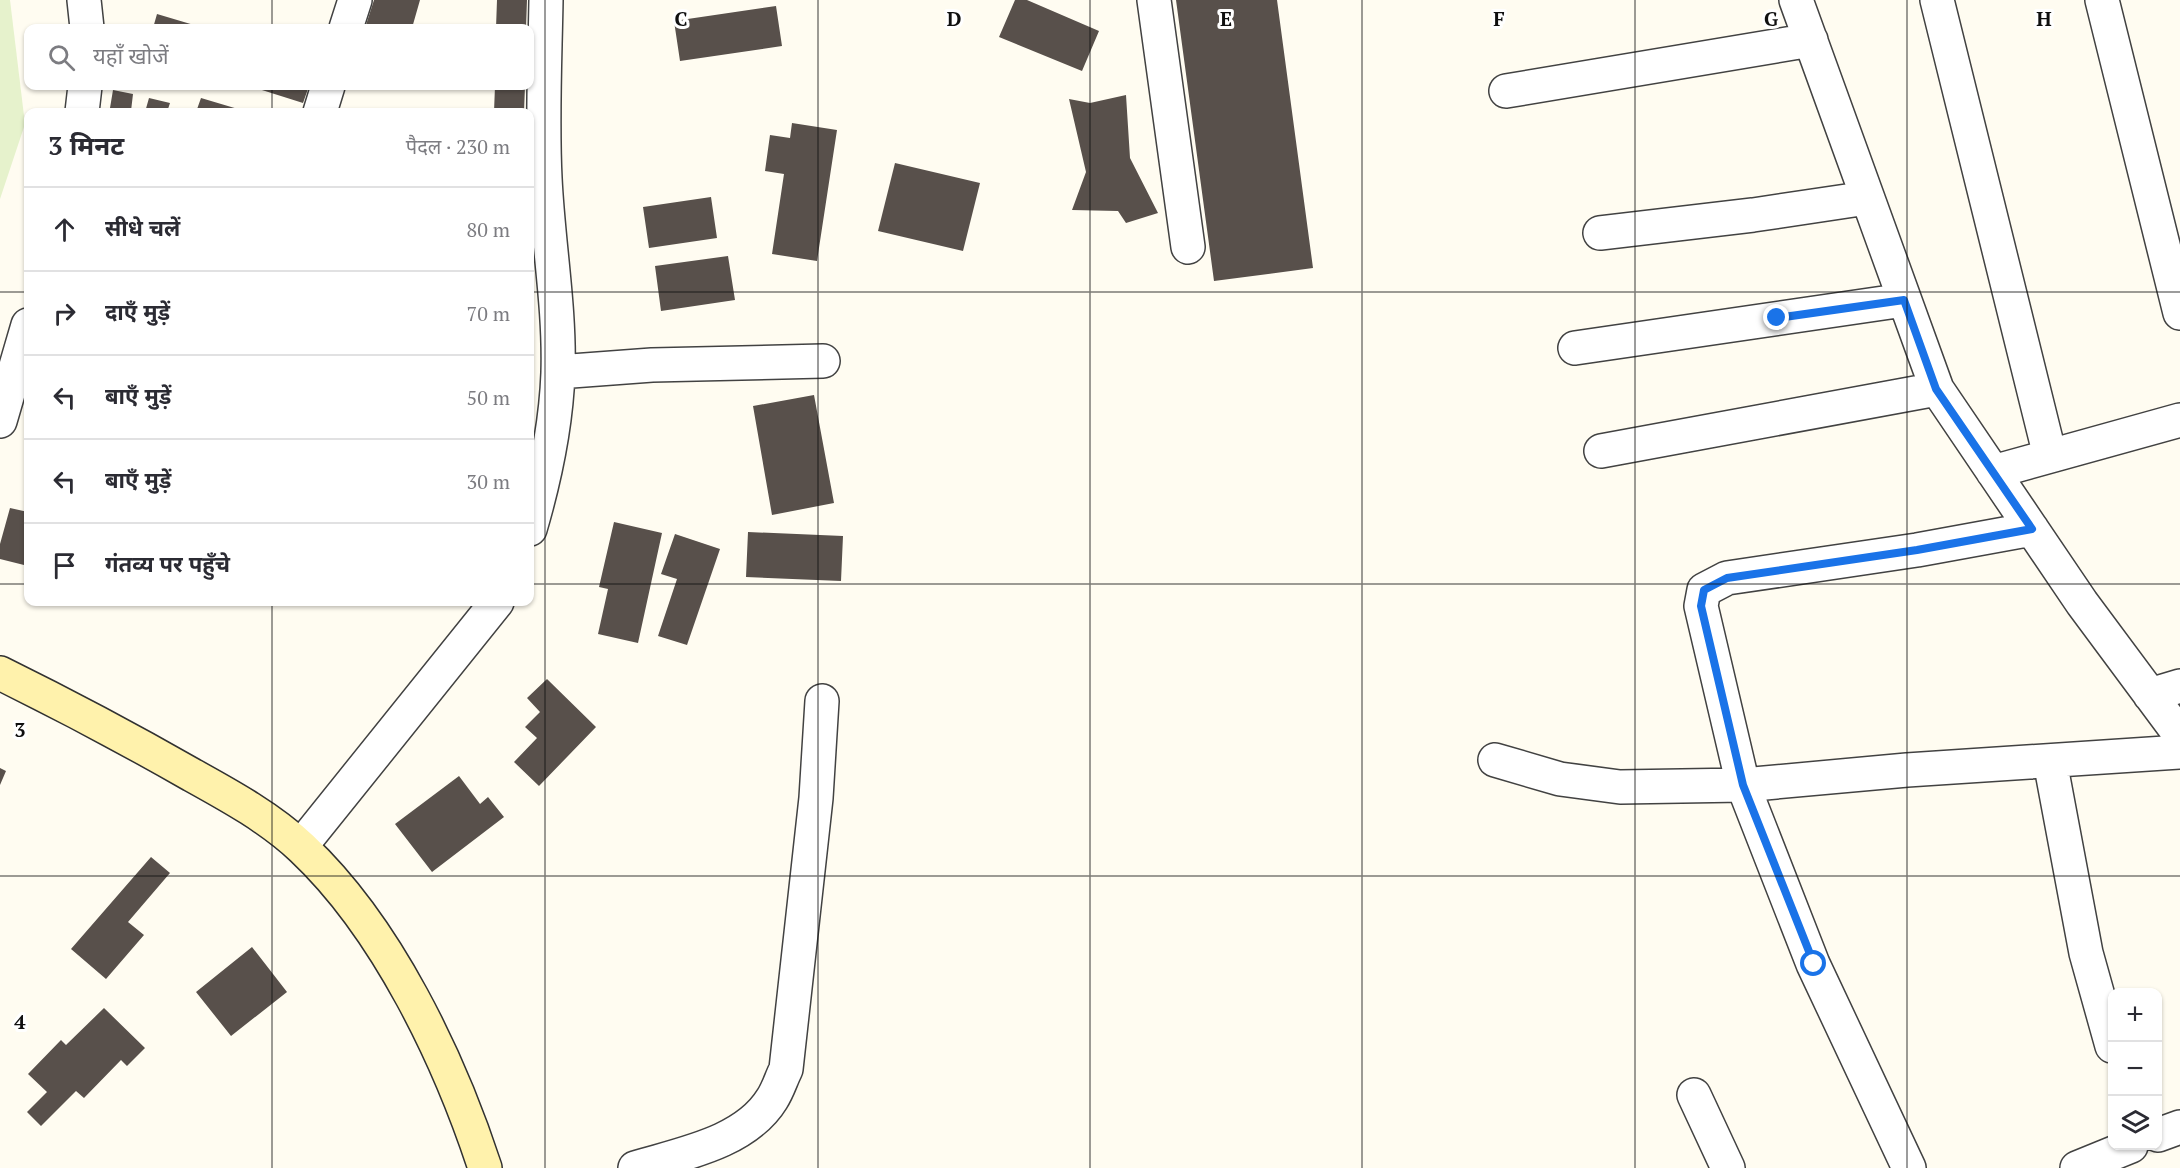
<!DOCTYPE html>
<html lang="hi">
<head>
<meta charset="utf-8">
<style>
  :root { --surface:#fff; --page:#f7f7f7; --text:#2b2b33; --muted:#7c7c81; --line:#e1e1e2 }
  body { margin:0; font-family:"PT Serif","Noto Sans Devanagari",serif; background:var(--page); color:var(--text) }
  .controls { position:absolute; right:18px; bottom:18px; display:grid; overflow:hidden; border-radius:12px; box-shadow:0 2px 4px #0004 }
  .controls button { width:54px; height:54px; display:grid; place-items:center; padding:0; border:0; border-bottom:2px solid var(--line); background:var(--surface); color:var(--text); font:30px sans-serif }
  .stop { position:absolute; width:18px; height:18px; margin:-14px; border:4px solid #1a73e8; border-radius:50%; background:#fff }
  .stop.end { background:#1a73e8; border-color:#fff; box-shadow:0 2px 6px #0008 }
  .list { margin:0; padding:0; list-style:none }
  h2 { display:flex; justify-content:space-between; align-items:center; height:78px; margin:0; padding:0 24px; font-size:26px }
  h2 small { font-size:20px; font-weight:400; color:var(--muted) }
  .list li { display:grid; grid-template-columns:39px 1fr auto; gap:18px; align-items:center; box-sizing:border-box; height:84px; padding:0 24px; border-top:2px solid var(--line) }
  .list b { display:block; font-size:22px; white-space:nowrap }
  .list em { font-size:20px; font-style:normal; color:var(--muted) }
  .icon { flex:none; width:33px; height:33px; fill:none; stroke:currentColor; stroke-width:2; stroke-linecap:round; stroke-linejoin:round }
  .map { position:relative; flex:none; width:2180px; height:1168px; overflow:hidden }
  .search { position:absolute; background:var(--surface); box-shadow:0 2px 4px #0004; left:24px; top:24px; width:510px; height:66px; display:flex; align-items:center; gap:15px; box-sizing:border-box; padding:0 21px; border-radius:12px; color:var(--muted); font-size:22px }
  .panel { position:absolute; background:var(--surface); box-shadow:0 2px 4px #0004; left:24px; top:108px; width:510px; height:498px; border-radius:12px }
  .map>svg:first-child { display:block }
  .pitch { fill:#e6f2cc }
  .building { fill:#58504b }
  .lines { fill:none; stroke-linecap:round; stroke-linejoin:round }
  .street-casing { stroke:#424242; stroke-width:36 }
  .secondary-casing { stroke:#313131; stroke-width:36 }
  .street { stroke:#fff; stroke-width:33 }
  .secondary { stroke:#fff2ac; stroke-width:33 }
  .route { stroke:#1a73e8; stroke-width:8 }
  .grid { fill:none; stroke:#0f0f0f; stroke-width:1.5; stroke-opacity:0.55 }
  .grid-label { font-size:20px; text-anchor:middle; font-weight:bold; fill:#0f0f0f; stroke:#fff; stroke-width:6; stroke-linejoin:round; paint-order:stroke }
</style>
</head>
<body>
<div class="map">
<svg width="2180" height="1168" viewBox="0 0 2180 1168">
  <rect width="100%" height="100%" fill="#fffcf1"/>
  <path class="pitch" d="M0 0H10L25 124 0 199Z"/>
  <path class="building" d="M374 0H420L412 28H365Z
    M497 0H527L526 28H496Z
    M1015 0H1027L1099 31 1082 71 999 37Z
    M1176 0H1277L1313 268 1214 281Z
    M776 6 782 46 680 61 674 21Z
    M157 14 204 28H153Z
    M249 86H309L303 103Z
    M495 86H525L524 112H494Z
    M113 90 133 94 131 111 110 108Z
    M1126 95 1130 158 1158 213 1126 223 1118 211 1072 210 1086 172 1069 99 1090 103Z
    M149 98 170 103 167 112H145Z
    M201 98 248 112H196Z
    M792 123 837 130 817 261 772 254 784 174 765 171 770 135 790 138Z
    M895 163 980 183 963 251 878 231Z
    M711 197 717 238 649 248 643 207Z
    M728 256 735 300 661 311 655 266Z
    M814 395 834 503 772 515 753 406Z
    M10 508 28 512V566L0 559V544Z
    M614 522 662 533 638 643 598 634 608 589 599 587Z
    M748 532 843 536 841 581 746 577Z
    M675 534 720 549 687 645 658 636 677 579 661 574Z
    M547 679 596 727 539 786 514 762 537 738 525 727 540 712 527 698Z
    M0 768 6 771 0 785Z
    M459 776 480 804 488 797 504 817 432 872 395 824Z
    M151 857 170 873 128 922 144 935 106 979 71 949Z
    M252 947 287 992 231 1036 196 992Z
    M104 1008 145 1048 127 1066 121 1060 84 1098 76 1091 41 1126 27 1112 47 1092 28 1074 61 1040 66 1045Z"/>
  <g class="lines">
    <g class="street-casing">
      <path id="street" d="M84 0 87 28
        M1154 0 1188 247
        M1796 0 1937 389 2082 603 2180 735
        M1937 0 2050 456
        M2102 0 2180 313
        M346 28 355 0
        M1506 91 1811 40
        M82 112 85 86
        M320 112 328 86
        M1600 233 1753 215 1867 198
        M1575 348 1904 300
        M558 372 652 365 823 361
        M0 421 28 325
        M1601 451 1937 389
        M1993 472 2180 420
        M530 529C545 478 556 427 558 373 560 307 548 243 545 178 542 119 545 59 546 0
        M2150 695 2180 686
        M1495 760 1560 779 1620 787 1743 785 1907 770 2180 752
        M2050 761 2086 953 2112 1046
        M301 846 497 602
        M1694 1095 1728 1168
        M2158 1135 2180 1127
        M635 1168C681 1154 745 1143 772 1099 778 1090 781 1079 786 1069L816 798 822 701
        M1909 1168 1813 964 1743 785 1701 606 1704 590 1727 578 1917 550 2032 529
        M2077 1168 2131 1146"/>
    </g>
    <g class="secondary-casing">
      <path id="secondary" d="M0 673C65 705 129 739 192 775 230 796 270 818 302 848 387 928 449 1058 485 1168"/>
    </g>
    <use href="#street" class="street"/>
    <use href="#secondary" class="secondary"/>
  </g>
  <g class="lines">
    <path class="route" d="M1777 318 1904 300 1936 389 2032 529 1917 550 1727 578 1704 590 1701 606 1743 785 1814 964"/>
  </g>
  <path class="grid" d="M272 0V28M545 0V1168M818 0V1168M1090 0V1168M1362 0V1168M1635 0V1168M1907 0V1168M272 86V112M0 292H28M530 292H2180M0 584H28M530 584H2180M272 602V1168M0 876H2180"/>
  <g class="grid-label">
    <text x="681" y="26">C</text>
    <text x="954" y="26">D</text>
    <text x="1226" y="26">E</text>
    <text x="1499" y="26">F</text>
    <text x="1771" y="26">G</text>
    <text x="2044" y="26">H</text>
    <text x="20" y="737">3</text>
    <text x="20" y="1029">4</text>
  </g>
</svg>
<div class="controls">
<button>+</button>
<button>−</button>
<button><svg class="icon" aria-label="layers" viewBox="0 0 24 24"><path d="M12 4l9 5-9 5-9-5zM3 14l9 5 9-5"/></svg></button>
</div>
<div class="stop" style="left:1814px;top:964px"></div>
<div class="stop end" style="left:1777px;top:318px"></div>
<div class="search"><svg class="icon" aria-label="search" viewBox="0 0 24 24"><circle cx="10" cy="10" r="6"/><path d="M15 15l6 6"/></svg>यहाँ खोजें</div>
<section class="panel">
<h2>3 मिनट<small>पैदल · 230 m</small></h2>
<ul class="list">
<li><svg class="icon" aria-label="ahead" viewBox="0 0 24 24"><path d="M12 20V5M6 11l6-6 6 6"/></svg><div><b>सीधे चलें</b></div><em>80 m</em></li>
<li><svg class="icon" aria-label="right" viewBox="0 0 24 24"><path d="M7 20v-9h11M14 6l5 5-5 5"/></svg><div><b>दाएँ मुड़ें</b></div><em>70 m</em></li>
<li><svg class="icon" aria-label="left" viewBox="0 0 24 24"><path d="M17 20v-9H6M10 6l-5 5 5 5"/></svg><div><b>बाएँ मुड़ें</b></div><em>50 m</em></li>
<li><svg class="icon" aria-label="left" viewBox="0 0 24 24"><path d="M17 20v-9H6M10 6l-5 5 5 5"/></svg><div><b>बाएँ मुड़ें</b></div><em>30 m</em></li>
<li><svg class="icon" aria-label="arrive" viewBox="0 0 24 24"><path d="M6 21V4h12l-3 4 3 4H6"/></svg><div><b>गंतव्य पर पहुँचे</b></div></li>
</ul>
</section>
</div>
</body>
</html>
